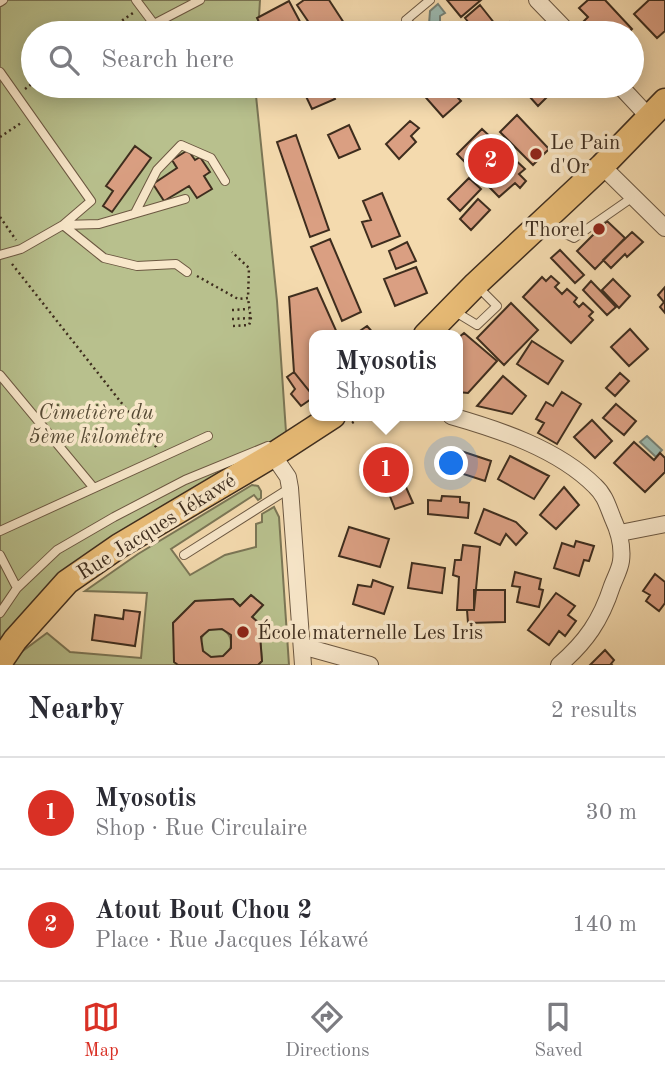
<!DOCTYPE html>
<html lang="en">
<head>
<meta charset="utf-8">
<style>
  :root { --surface:#fff; --page:#f2f2f3; --text:#2b2b33; --muted:#7c7c81; --line:#e1e1e2; --accent:#d93025 }
  body { margin:0; font-family:"Old Standard TT",serif; background:var(--page); color:var(--text) }
  .you { position:absolute; left:452px; top:464px; width:24px; height:24px; margin:-18px; border:5px solid #fff; border-radius:50%; background:#1a73e8; box-shadow:0 0 0 10px #1a73e833 }
  .badge { display:grid; place-items:center; width:46px; height:46px; border-radius:50%; background:var(--accent); color:#fff; font-size:23px; font-weight:700 }
  .pin { position:absolute; translate:-50% -50%; border:4px solid #fff; box-shadow:0 2px 7px #0006 }
  .popup { position:absolute; left:309px; top:330px; width:154px; height:91px; box-sizing:border-box; display:grid; place-content:center; border-radius:14px; background:var(--surface); filter:drop-shadow(0 2px 5px #0005); font-size:23px; white-space:nowrap; color:var(--muted) }
  .popup b { font-size:26px; color:var(--text) }
  .popup::after { content:''; position:absolute; left:50%; top:100%; margin-left:-14px; border:14px solid transparent; border-top-color:var(--surface) }
  .list { margin:0; padding:0; list-style:none }
  h2 { display:flex; justify-content:space-between; align-items:center; height:91px; margin:0; padding:0 28px; font-size:30px }
  h2 small { font-size:23px; font-weight:400; color:var(--muted) }
  .list li { display:grid; grid-template-columns:46px 1fr auto; gap:21px; align-items:center; box-sizing:border-box; height:112px; padding:0 28px; border-top:2px solid var(--line) }
  .list b { display:block; font-size:26px; white-space:nowrap }
  .list p { margin:0; font-size:23px; white-space:nowrap; color:var(--muted) }
  .list em { font-size:23px; font-style:normal; color:var(--muted) }
  .icon { flex:none; width:38px; height:38px; fill:none; stroke:currentColor; stroke-width:2; stroke-linecap:round; stroke-linejoin:round }
  .map { position:relative; flex:none; width:665px; height:665px; overflow:hidden }
  .search { position:absolute; background:var(--surface); box-shadow:0 4px 18px #0003; left:21px; right:21px; top:21px; height:77px; display:flex; align-items:center; gap:18px; box-sizing:border-box; padding:0 24px; border-radius:38px; color:var(--muted); font-size:26px }
  .sheet { height:315px; background:var(--surface) }
  nav { display:flex; justify-content:space-around; align-items:center; box-sizing:border-box; height:98px; border-top:2px solid var(--line); background:var(--surface); font-size:19px; color:var(--muted) }
  nav a { display:grid; justify-items:center; gap:4px }
  nav .on { color:var(--accent) }
  .map>svg:first-child { display:block }
  .green { fill:#b8c08d; stroke:#7b7656; stroke-width:2 }
  .water { fill:#9dbab0; stroke:#778276; stroke-width:2 }
  .building { fill:#da9f82; stroke:#3e2d1e; stroke-width:2; fill-rule:evenodd }
  .lines { fill:none; stroke-linecap:round; stroke-linejoin:round }
  .service-casing { stroke:#6c5842; stroke-width:10 }
  .minor-casing { stroke:#6c5842; stroke-width:18 }
  .primary-casing { stroke:#3e2d1e; stroke-width:27 }
  .path { stroke:#3e2d1e; stroke-width:2.5; stroke-dasharray:2 3.5; stroke-linecap:butt }
  .service { stroke:#f8e7ca; stroke-width:8 }
  .minor { stroke:#f8e7ca; stroke-width:16 }
  .primary { stroke:#eabd77; stroke-width:24 }
  .poi-dot { fill:#8f2418; stroke:#f8e7ca; stroke-width:2.5 }
  .labels { text-anchor:middle; stroke-width:7; stroke-linejoin:round; paint-order:stroke }
  .poi-label { font-size:21px; fill:#3e2d1e; stroke:#f8e7ca; text-anchor:start }
  .park-label { font-size:21px; font-style:italic; fill:#564a34; stroke:#f8e7ca }
  .street-label { font-size:21px; fill:#3e2d1e; stroke:#f8e7ca }
</style>
</head>
<body>
<div class="map">
<svg width="665" height="665" viewBox="0 0 665 665">
  <rect width="100%" height="100%" fill="#f4daae"/>
  <filter id="stains"><feTurbulence type="fractalNoise" baseFrequency=".00286" numOctaves="4"/><feColorMatrix values="0 0 0 0 .2 0 0 0 0 .09 0 0 0 0 .02 0 0 0 .5 -.17"/></filter>
  <radialGradient id="worn" r=".72"><stop offset=".6" stop-color="#630" stop-opacity="0"/><stop offset="1" stop-color="#630" stop-opacity=".3"/></radialGradient>
  <path class="green" d="M0 0H260L258 33H33V86H255L277 301 286 432 301 436 119 546 0 662Z
    M252 485 258 486 261 491V498L258 500 254 495 171 549 190 575 225 555 256 547V524L262 522V514L274 507 279 517 289 665H258L262 661 259 623 252 617 263 605 251 595 240 606 233 599 195 601 173 623 178 665H12L20 653 47 633 70 652 141 658 147 593 85 591 138 554Z
    M201 643a15 15 0 1 1 30 0a15 15 0 1 1-30 0Z"/>
  <path class="water" d="M438 4 445 13 440 16V25L429 24 430 11Z
    M647 436 662 450 656 457 640 442Z"/>
  <path class="building" d="M304 0H329L344 23 329 33H316L297 5Z
    M447 0H481L461 17Z
    M588 0H605L632 29 628 33H588L580 25 588 17 579 8Z
    M649 0H665V31L657 38 634 14Z
    M289 1 306 33H264L257 18Z
    M480 5 499 29 509 22 518 33H477L465 18Z
    M301 86H329L335 99 312 109Z
    M427 86H447L461 101 443 117 420 91Z
    M520 86H549L543 92 548 96 538 106Z
    M517 115 549 149 533 165 500 132Z
    M410 121 419 128 411 136 416 142 399 159 386 144Z
    M349 125 360 149 339 158 328 135Z
    M482 129 525 169 519 174 526 181 520 188 515 183 499 197 457 154Z
    M296 135 329 230 310 237 277 142Z
    M135 146 151 158 112 212 103 206 113 191 106 186Z
    M188 150 195 160 200 157 210 172 204 176 212 189 197 198 189 186 164 201 153 184 177 168 172 160Z
    M469 178 481 189 460 211 448 199Z
    M382 193 400 236 372 247 362 222 371 220 363 201Z
    M478 199 490 210 471 230 460 219Z
    M607 221 625 238 595 269 577 251Z
    M632 232 643 242 627 257 625 254 611 268 603 260Z
    M330 239 361 312 342 321 311 247Z
    M407 242 416 261 396 269 389 251Z
    M560 250 584 275 575 283 551 258Z
    M416 267 427 293 395 306 384 279Z
    M551 276 559 283 555 287 562 294 567 289 577 298 574 302 579 307 583 303 593 312 589 316 593 320 571 343 523 297 542 277 546 281Z
    M613 279 630 296 619 308 602 290Z
    M591 281 616 307 607 315 583 290Z
    M665 287V313L660 307 664 302 658 295Z
    M317 288 338 335H314V397L294 372 289 297Z
    M511 303 538 330 504 365 477 338Z
    M367 326 375 335H354Z
    M630 329 648 349 629 366 611 347Z
    M464 333 497 361 468 393 458 392V338Z
    M532 341 563 361 548 384 517 364Z
    M294 372 314 397 301 406 291 394 295 389 287 377Z
    M620 373 629 381 615 396 606 388Z
    M503 376 526 396 512 414 477 406Z
    M562 392 581 404 557 444 538 433 544 423 536 419 546 402 553 406Z
    M616 404 636 421 624 435 603 418Z
    M592 420 612 441 595 458 574 437Z
    M634 442 654 460 660 453 665 458V472L645 492 614 463Z
    M455 449 491 461 485 481 448 469 450 466 443 464 448 451 454 452Z
    M510 456 549 476 534 499 498 479Z
    M393 458 413 503 395 509 377 463Z
    M564 487 579 505 556 529 540 515Z
    M442 496 460 497V502L469 503 468 518 428 514V500L441 501Z
    M484 509 516 522 527 533 516 545 506 534 500 545 475 533Z
    M349 527 389 539 380 567 339 556Z
    M576 541 594 546 589 561 584 560 579 576 554 568 562 543 574 547Z
    M463 545 480 547 474 610H457L459 577 453 575 455 560H461Z
    M412 563 445 568 442 593 408 588Z
    M515 572 541 579 539 589 543 590 539 607 517 602 520 587 512 586Z
    M655 574 665 582V603L659 611 646 601 650 595 643 591Z
    M373 580 393 587 384 614 353 604 358 585 371 587Z
    M474 590H505V622L468 623 467 610H474Z
    M556 593 575 606 568 615 576 621 565 636 559 631 549 645 528 630Z
    M251 595 263 605 252 617 259 623 262 661 258 665H178L174 662 173 623 195 601 233 599 240 606ZM222 629 231 635V648L223 656 211 657 203 651 201 637 209 630Z
    M124 610 140 612 135 646 92 640 95 615 123 619Z
    M605 650 614 660 611 664 612 665H590Z"/>
  <g class="lines">
    <g class="service-casing">
      <path id="service" d="M136 0 154 24 200 0
        M0 2 3 0
        M418 33 406 20 430 0
        M0 72 91 201 63 225 104 258 137 266 176 264 187 272
        M135 213 157 170 181 145 211 158 225 181
        M545 224 574 238 633 197
        M0 255 21 249 63 225 99 224 185 199
        M454 311 477 325 497 306 478 287
        M0 375 93 487
        M0 531 208 436
        M0 555 17 588 0 613
        M184 555 290 488
        M17 588 57 550 114 517 185 480 268 446"/>
    </g>
    <g class="minor-casing">
      <path id="minor" d="M537 0 569 33
        M620 86 649 117
        M602 166 665 228
        M451 416C500 430 558 449 595 486 605 495 608 507 613 519 619 532 623 546 621 561 620 569 615 578 612 586 601 620 586 642 559 665
        M273 455 288 477 290 488 303 665
        M620 533 665 524
        M302 646 370 665"/>
    </g>
    <g class="primary-casing">
      <path id="primary" d="M426 335 476 284 602 166 665 101
        M0 662 15 640 67 582 119 546 273 455 333 416"/>
    </g>
    <path class="path" d="M104 33 133 13
      M25 89 33 83
      M0 137 21 123
      M0 217 16 240
      M12 264 157 448
      M197 276 238 299 248 298 249 268 232 252
      M232 310 249 309
      M232 319 251 318
      M233 326 249 325 251 320 248 298
      M352 423 363 416"/>
    <use href="#service" class="service"/>
    <use href="#minor" class="minor"/>
    <use href="#primary" class="primary"/>
  </g>
  <g class="poi-dot">
    <circle cx="536" cy="154" r="7"/>
    <circle cx="599" cy="229" r="7"/>
    <circle cx="243" cy="632" r="7"/>
  </g>
  <g class="labels">
    <g class="poi-label">
      <text x="550" y="149">Le Pain<tspan x="550" dy="24">d'Or</tspan></text>
      <text x="585" y="236" text-anchor="end">Thorel</text>
      <text x="257" y="639">École maternelle Les Iris</text>
    </g>
    <g class="park-label">
      <text x="96" y="419">Cimetière du<tspan x="96" dy="24">5ème kilomètre</tspan></text>
    </g>
    <g class="street-label">
      <text transform="translate(156 526) rotate(-32)" y="7">Rue Jacques Iékawé</text>
    </g>
  </g>
  <rect width="100%" height="100%" filter="url(#stains)"/>
  <rect width="100%" height="100%" fill="url(#worn)"/>
</svg>
<div class="you"></div>
<div class="pin badge" style="left:386px;top:470px">1</div>
<div class="popup"><b>Myosotis</b>Shop</div>
<div class="pin badge" style="left:491px;top:161px">2</div>
<div class="search"><svg class="icon" aria-label="search" viewBox="0 0 24 24"><circle cx="10" cy="10" r="6"/><path d="M15 15l6 6"/></svg>Search here</div>
</div>
<section class="sheet">
<h2>Nearby<small>2 results</small></h2>
<ul class="list">
<li><span class="badge">1</span><div><b>Myosotis</b><p>Shop · Rue Circulaire</p></div><em>30 m</em></li>
<li><span class="badge">2</span><div><b>Atout Bout Chou 2</b><p>Place · Rue Jacques Iékawé</p></div><em>140 m</em></li>
</ul>
</section>
<nav>
<a class="on"><svg class="icon" aria-label="map" viewBox="0 0 24 24"><path d="M3 6l6-2 6 2 6-2v14l-6 2-6-2-6 2zM9 4v14M15 6v14"/></svg>Map</a>
<a><svg class="icon" aria-label="directions" viewBox="0 0 24 24"><path d="M12 3l9 9-9 9-9-9zM9 14v-3h6M13 9l2 2-2 2"/></svg>Directions</a>
<a><svg class="icon" aria-label="saved" viewBox="0 0 24 24"><path d="M7 4h10v16l-5-4-5 4z"/></svg>Saved</a>
</nav>
</body>
</html>
